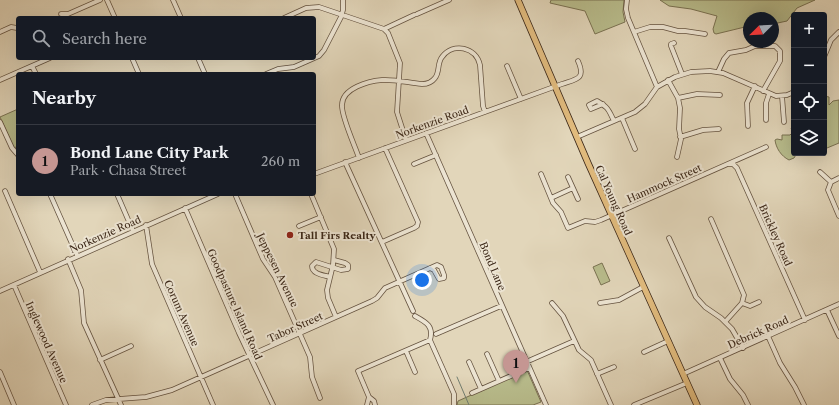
<!DOCTYPE html>
<html lang="en">
<head>
<meta charset="utf-8">
<style>
  :root { --surface:#171b24; --page:#242831; --text:#f1f3f6; --muted:#9ea1a6; --line:#363941; --accent:#c59692 }
  body { margin:0; font-family:"Libre Caslon Text",serif; background:var(--page); color:var(--text) }
  .controls { position:absolute; right:12px; top:12px; display:grid; overflow:hidden; border-radius:4px; box-shadow:0 4px 16px #0002 }
  .controls button { width:36px; height:36px; display:grid; place-items:center; padding:0; border:0; border-bottom:1px solid var(--line); background:var(--surface); color:var(--text); font:20px sans-serif }
  .compass { position:absolute; left:743px; top:12px; width:36px; height:36px; border-radius:50%; background:var(--surface); box-shadow:0 4px 16px #0002; rotate:246deg }
  .you { position:absolute; left:422px; top:280px; width:14px; height:14px; margin:-10px; border:3px solid #fff; border-radius:50%; background:#1a73e8; box-shadow:0 0 0 6px #1a73e833 }
  .badge { display:grid; place-items:center; width:26px; height:26px; border-radius:50%; background:var(--accent); color:#111; font-size:13px; font-weight:700 }
  .pin { position:absolute; translate:-50% -33px; filter:drop-shadow(0 1px 2px #0008) }
  .pin::after { content:''; position:absolute; top:21px; width:14px; height:12px; background:inherit; clip-path:polygon(0 0,100% 0,50% 100%) }
  .list { margin:0; padding:0; list-style:none }
  h2 { display:flex; justify-content:space-between; align-items:center; height:52px; margin:0; padding:0 16px; font-size:17px }
  h2 small { font-size:13px; font-weight:400; color:var(--muted) }
  .list li { display:grid; grid-template-columns:26px 1fr auto; gap:12px; align-items:center; box-sizing:border-box; height:72px; padding:0 16px; border-top:1px solid var(--line) }
  .list b { display:block; font-size:15px; white-space:nowrap }
  .list p { margin:0; font-size:13px; white-space:nowrap; color:var(--muted) }
  .list em { font-size:13px; font-style:normal; color:var(--muted) }
  .icon { flex:none; width:22px; height:22px; fill:none; stroke:currentColor; stroke-width:2; stroke-linecap:round; stroke-linejoin:round }
  .map { position:relative; flex:none; width:839px; height:405px; overflow:hidden }
  .search { position:absolute; background:var(--surface); box-shadow:0 4px 16px #0002; left:16px; top:16px; width:300px; height:44px; display:flex; align-items:center; gap:10px; box-sizing:border-box; padding:0 14px; border-radius:4px; color:var(--muted); font-size:15px }
  .panel { position:absolute; background:var(--surface); box-shadow:0 4px 16px #0002; left:16px; top:72px; width:300px; height:124px; border-radius:4px }
  .map>svg:first-child { display:block }
  .green { fill:#b8bc8c; stroke:#7a7252 }
  .lines { fill:none; stroke-linecap:round; stroke-linejoin:round }
  .stream { stroke:#717f73; stroke-width:1 }
  .minor-casing { stroke:#655340; stroke-width:5.5 }
  .major-casing { stroke:#3b2718; stroke-width:7 }
  .minor { stroke:#ece4d2; stroke-width:4 }
  .major { stroke:#e1bb7d; stroke-width:5.5 }
  .poi-dot { fill:#8f2418; stroke:#ece4d2; stroke-width:1.5 }
  .labels { text-anchor:middle; stroke-width:4; stroke-linejoin:round; paint-order:stroke }
  .street-label { font-size:10px; fill:#3b2718; stroke:#ece4d2 }
  .poi-label { font-size:10px; font-weight:bold; fill:#3b2718; stroke:#ece4d2; text-anchor:start }
</style>
</head>
<body>
<div class="map">
<svg width="839" height="405" viewBox="0 0 839 405">
  <rect width="100%" height="100%" fill="#e2d6ba"/>
  <filter id="stains"><feTurbulence type="fractalNoise" baseFrequency=".005" numOctaves="4"/><feColorMatrix values="0 0 0 0 .2 0 0 0 0 .09 0 0 0 0 .02 0 0 0 .5 -.17"/></filter>
  <radialGradient id="worn" r=".72"><stop offset=".6" stop-color="#630" stop-opacity="0"/><stop offset="1" stop-color="#630" stop-opacity=".3"/></radialGradient>
  <path class="green" d="M551 0H624L623 12 625 22 595 34 585 11 550 3Z
    M660 0H815L797 8 787 21 773 24V18H749V26L716 34 714 33 713 29 717 16 691 9 669 6Z
    M824 96 829 97V105L833 101 839 100V143L827 148 824 151V128H825Z
    M18 109V146L14 148 0 117Z
    M794 126V153H797L794 158 789 160C781 156 776 148 775 140L777 139 782 140V135H790L793 132 791 128Z
    M602 263 610 281 601 285 593 267Z
    M527 370 541 402 533 405H457L458 401Z"/>
  <g class="lines">
    <path class="stream" d="M457 377 469 405"/>
    <g class="minor-casing">
      <path id="minor" d="M107 0 115 18
        M173 0 181 18
        M627 0 626 9 628 18 657 87
        M61 14H68L100 0
        M417 14 449 0
        M284 18 306 8 319 7 384 29 388 33 400 63 397 112 406 140
        M384 29 414 15
        M0 32 11 27 17 28
        M634 32 650 27H663L678 31H685L705 34
        M674 43 671 44V46L682 74
        M824 57 831 40 839 32
        M132 58 139 74
        M198 58 205 74
        M32 66 36 74
        M507 66 521 99
        M718 72 724 59 729 53 746 50 755 46H775L780 51V61L763 91
        M266 74 278 69 294 67 319 56 324 50 341 17 343 10V0
        M0 80 50 58
        M668 80 678 98 680 108 679 129 681 139 677 157
        M782 96 784 122
        M678 98 697 94 720 95
        M603 104 591 109 589 105 597 101C609 108 608 109 614 121
        M622 118 635 149
        M766 120V103L769 94
        M0 122 12 148 18 155
        M748 126 747 103 755 86
        M426 133 546 405
        M577 137 635 112 645 104 657 87 675 77 691 72 710 71 723 73 776 96 787 95 794 92
        M680 137 703 130 719 129
        M359 158C355 146 341 116 342 105 342 88 369 81 382 80 395 79 409 83 422 84 427 84 432 82 435 78 440 72 437 63 442 57 453 42 476 47 480 65L483 106 485 112
        M345 162 413 311
        M414 164 436 155
        M729 164H733L737 168 805 320
        M820 172 831 182
        M314 174 562 84C577 79 586 79 578 61
        M541 174 553 203 561 212 568 228 585 221 595 222 601 220 766 147
        M568 177 578 199
        M839 178 831 182 828 190 839 216
        M5 191 40 272
        M50 194 77 255
        M117 194 133 231
        M235 194 263 259 275 277 310 357 312 377 320 398
        M311 194 334 249 333 265 327 290 328 298 336 317
        M551 198 573 188
        M185 208 239 333 273 405
        M711 219 744 295 742 303 725 322
        M146 225 152 264 213 405
        M299 226 321 217
        M669 238 696 297 705 307 721 318 732 329 743 348
        M382 242 414 228 417 226 418 222 385 148
        M68 259 81 290 84 323 121 405
        M330 277C323 275 312 274 312 266L316 262 341 270 348 269V265L345 263 334 260
        M14 285 66 405
        M0 291 218 194
        M552 303 563 316 579 350 591 360 611 405
        M600 303 619 300 643 287
        M742 303 750 306 759 302
        M827 310 839 336
        M415 316C426 322 434 326 430 340L454 394V405
        M436 334 501 306
        M768 336 780 363 795 387 804 405
        M406 351 415 372
        M644 352 668 341
        M487 354 499 381
        M720 358 730 379 743 395 748 405
        M100 360 131 346
        M469 362 481 389
        M526 362 574 341
        M0 372 14 405
        M597 374 614 367
        M683 374 839 304
        M472 393 529 368
        M369 397 358 371 430 340
        M92 405 106 400 146 397 172 390 372 301 377 298 385 288 437 265 441 267 444 275V278L439 279 434 270 430 268
        M367 405 369 397 374 401 375 405
        M634 405 687 383"/>
    </g>
    <g class="major-casing">
      <path id="major" d="M518 0 588 163 697 405"/>
    </g>
    <use href="#minor" class="minor"/>
    <use href="#major" class="major"/>
  </g>
  <circle class="poi-dot" cx="290" cy="235" r="4"/>
  <g class="labels">
    <g class="street-label">
      <text transform="translate(432 122) rotate(-20)" y="4">Norkenzie Road</text>
      <text transform="translate(664 183) rotate(-24)" y="4">Hammock Street</text>
      <text transform="translate(614 200) rotate(66)" y="4">Cal Young Road</text>
      <text transform="translate(105 234) rotate(-24)" y="4">Norkenzie Road</text>
      <text transform="translate(776 235) rotate(66)" y="4">Brickley Road</text>
      <text transform="translate(493 266) rotate(67)" y="4">Bond Lane</text>
      <text transform="translate(278 270) rotate(64)" y="4">Jeppesen Avenue</text>
      <text transform="translate(235 304) rotate(66)" y="4">Goodpasture Island Road</text>
      <text transform="translate(182 313) rotate(66)" y="4">Corum Avenue</text>
      <text transform="translate(295 327) rotate(-24)" y="4">Tabor Street</text>
      <text transform="translate(758 332) rotate(-24)" y="4">Debrick Road</text>
      <text transform="translate(47 342) rotate(66)" y="4">Inglewood Avenue</text>
    </g>
    <g class="poi-label">
      <text x="298" y="239">Tall Firs Realty</text>
    </g>
  </g>
  <rect width="100%" height="100%" filter="url(#stains)"/>
  <rect width="100%" height="100%" fill="url(#worn)"/>
</svg>
<div class="controls">
<button>+</button>
<button>−</button>
<button><svg class="icon" aria-label="locate" viewBox="0 0 24 24"><circle cx="12" cy="12" r="6"/><path d="M12 2v4M12 18v4M2 12h4M18 12h4"/></svg></button>
<button><svg class="icon" aria-label="layers" viewBox="0 0 24 24"><path d="M12 4l9 5-9 5-9-5zM3 14l9 5 9-5"/></svg></button>
</div>
<svg class="compass" viewBox="-18 -18 36 36"><path d="M0-13l5 13h-10z" fill="#e53935"/><path d="M0 13l5-13h-10z" fill="#9ea1a6"/></svg>
<div class="you"></div>
<div class="pin badge" style="left:516px;top:383px">1</div>
<div class="search"><svg class="icon" aria-label="search" viewBox="0 0 24 24"><circle cx="10" cy="10" r="6"/><path d="M15 15l6 6"/></svg>Search here</div>
<section class="panel">
<h2>Nearby<small></small></h2>
<ul class="list">
<li><span class="badge">1</span><div><b>Bond Lane City Park</b><p>Park · Chasa Street</p></div><em>260 m</em></li>
</ul>
</section>
</div>
</body>
</html>
